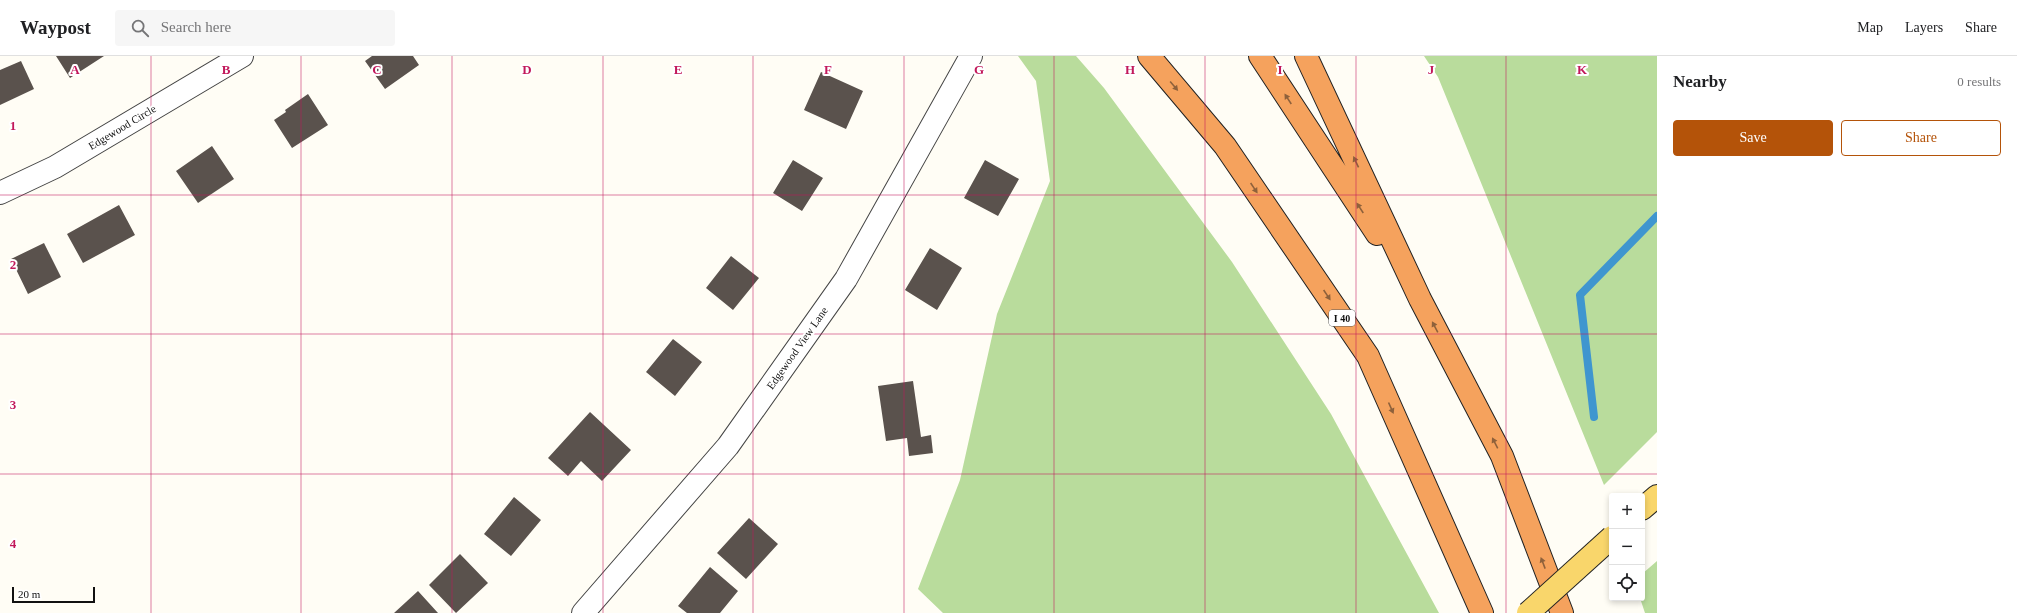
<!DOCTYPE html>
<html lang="en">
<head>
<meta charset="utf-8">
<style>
  :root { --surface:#fff; --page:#f6f6f6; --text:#202124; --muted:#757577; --line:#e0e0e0; --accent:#b45309 }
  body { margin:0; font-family:"Times New Roman",serif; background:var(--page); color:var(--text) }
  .controls { position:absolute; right:12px; bottom:12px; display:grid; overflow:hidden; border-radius:4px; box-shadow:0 2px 6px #0003 }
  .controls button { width:36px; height:36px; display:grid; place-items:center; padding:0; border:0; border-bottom:1px solid var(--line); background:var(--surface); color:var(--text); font:20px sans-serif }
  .scale { position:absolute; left:12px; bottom:10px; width:83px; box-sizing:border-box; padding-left:4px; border:2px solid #111; border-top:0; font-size:11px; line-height:14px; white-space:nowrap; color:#111; -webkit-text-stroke:3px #fff; paint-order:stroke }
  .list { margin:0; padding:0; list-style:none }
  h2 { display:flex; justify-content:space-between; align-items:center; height:52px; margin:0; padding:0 16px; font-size:17px }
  h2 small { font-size:13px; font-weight:400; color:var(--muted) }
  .actions { display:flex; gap:8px; padding:12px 16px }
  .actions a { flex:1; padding:9px 0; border:1px solid var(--accent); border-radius:4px; text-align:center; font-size:14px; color:var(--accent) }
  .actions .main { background:var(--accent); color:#fff }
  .icon { flex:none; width:22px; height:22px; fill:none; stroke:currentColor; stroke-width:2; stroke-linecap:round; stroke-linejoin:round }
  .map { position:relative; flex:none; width:1657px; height:557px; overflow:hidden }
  header { display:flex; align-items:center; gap:24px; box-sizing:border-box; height:56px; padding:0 20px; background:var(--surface); border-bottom:1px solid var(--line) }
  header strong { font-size:19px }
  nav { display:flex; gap:22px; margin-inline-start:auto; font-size:14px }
  .search { width:280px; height:36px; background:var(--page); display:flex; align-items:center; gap:10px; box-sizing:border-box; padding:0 14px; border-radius:4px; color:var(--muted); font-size:15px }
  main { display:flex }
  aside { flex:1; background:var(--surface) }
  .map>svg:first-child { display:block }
  .forest { fill:#b9dc9c }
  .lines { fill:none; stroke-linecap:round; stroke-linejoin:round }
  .stream { stroke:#3f96cf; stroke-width:8 }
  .building { fill:#5a524d }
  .minor-casing { stroke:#444; stroke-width:24 }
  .major-casing { stroke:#222; stroke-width:24 }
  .highway-casing { stroke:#222; stroke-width:24 }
  .minor { stroke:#fff; stroke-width:22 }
  .major { stroke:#f9d66b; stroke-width:22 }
  .highway { stroke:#f5a25d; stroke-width:22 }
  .major-bridge-casing { stroke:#222; stroke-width:24; stroke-linecap:butt }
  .major-bridge { stroke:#f9d66b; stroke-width:22 }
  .oneway { fill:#8e613b }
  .grid { fill:none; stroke:#c2185b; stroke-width:1; stroke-opacity:0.55 }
  .labels { text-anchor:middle; stroke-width:4; stroke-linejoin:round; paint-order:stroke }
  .shield { fill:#fff; stroke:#585858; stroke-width:1 }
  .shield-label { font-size:10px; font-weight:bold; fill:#111 }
  .street-label { font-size:11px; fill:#111; stroke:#fff }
  .grid-label { font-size:13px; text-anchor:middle; font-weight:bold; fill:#c2185b; stroke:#fff; stroke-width:4; stroke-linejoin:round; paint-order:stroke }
</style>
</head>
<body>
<header>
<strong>Waypost</strong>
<div class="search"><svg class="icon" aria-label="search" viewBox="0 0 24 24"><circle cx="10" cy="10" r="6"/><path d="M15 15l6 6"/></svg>Search here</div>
<nav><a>Map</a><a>Layers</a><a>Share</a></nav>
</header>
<main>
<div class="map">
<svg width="1657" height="557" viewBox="0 0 1657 557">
  <rect width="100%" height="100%" fill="#fffdf5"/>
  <path class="forest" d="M1018 0H1076L1104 32 1232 206 1331 358 1439 557H943L918 533 960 424 997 258 1050 125 1036 25Z
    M1424 0H1657V376L1604 429 1438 21Z
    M1657 505V557H1645L1640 542H1642V518Z"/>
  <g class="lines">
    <path class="stream" d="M1594 361 1580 239 1657 160"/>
  </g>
  <path class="building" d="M56 0H104L70 22Z
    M372 0H413L419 9 385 33 365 5Z
    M21 5 34 33 0 49V14Z
    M821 16 863 35 846 73 804 54Z
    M308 38 328 69 292 92 274 64 286 56 285 54Z
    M212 90 234 123 198 147 176 115Z
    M793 104 823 122 802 155 773 137Z
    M985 104 1019 123 998 160 964 142Z
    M119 149 135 179 83 207 67 178Z
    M44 187 61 221 28 238 11 203Z
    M930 192 962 212 937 254 905 234Z
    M731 200 759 222 733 254 706 232Z
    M673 283 702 306 675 340 646 316Z
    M913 325 921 381 931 379 933 397 909 400 907 382 886 385 878 330Z
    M590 356 631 394 602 425 581 405 568 420 548 402Z
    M514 441 541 464 511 500 484 478Z
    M749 462 778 488 746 523 717 497Z
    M460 498 488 527 456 557 429 529Z
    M710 511 738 535 720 557H687L678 550Z
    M418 535 438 557H394Z"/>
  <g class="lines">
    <g class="minor-casing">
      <path id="minor" d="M0 137 55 111 242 0
        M583 557 728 390 846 223 971 0"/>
    </g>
    <g class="major-casing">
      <path id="major" d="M1642 453 1657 440"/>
    </g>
    <g class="highway-casing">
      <path id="highway" d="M1149 0 1225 90 1368 300 1482 557
        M1260 0 1377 178
        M1306 0 1420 243 1502 400 1562 557"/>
    </g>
    <use href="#minor" class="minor"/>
    <use href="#major" class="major"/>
    <use href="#highway" class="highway"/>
    <g class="major-bridge-casing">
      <path id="major-bridge" d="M1528 557 1612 481"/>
    </g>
    <use href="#major-bridge" class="major-bridge"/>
  </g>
  <defs><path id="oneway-solid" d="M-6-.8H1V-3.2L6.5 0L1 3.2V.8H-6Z"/></defs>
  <g class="oneway">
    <use href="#oneway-solid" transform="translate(1174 30) rotate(50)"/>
    <use href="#oneway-solid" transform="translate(1288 43) rotate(-123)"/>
    <use href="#oneway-solid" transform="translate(1356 106) rotate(-115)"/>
    <use href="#oneway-solid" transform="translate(1254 132) rotate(56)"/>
    <use href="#oneway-solid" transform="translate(1360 152) rotate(-123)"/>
    <use href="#oneway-solid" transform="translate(1327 239) rotate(56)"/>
    <use href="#oneway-solid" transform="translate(1435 271) rotate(-118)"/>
    <use href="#oneway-solid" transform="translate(1391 352) rotate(66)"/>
    <use href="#oneway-solid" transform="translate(1495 387) rotate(-117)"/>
    <use href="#oneway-solid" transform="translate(1543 507) rotate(-111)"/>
  </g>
  <path class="grid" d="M151 0V557M301 0V557M452 0V557M603 0V557M753 0V557M904 0V557M1054 0V557M1205 0V557M1356 0V557M1506 0V557M0 139H1657M0 278H1657M0 418H1657"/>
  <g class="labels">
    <rect class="shield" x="1329" y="254" width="26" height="16" rx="3"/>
    <g class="shield-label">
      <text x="1342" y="266">I 40</text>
    </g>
    <g class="street-label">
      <text transform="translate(122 71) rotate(-31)" y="4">Edgewood Circle</text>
      <text transform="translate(797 292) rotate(-55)" y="4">Edgewood View Lane</text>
    </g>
  </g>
  <g class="grid-label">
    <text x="75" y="18">A</text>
    <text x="226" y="18">B</text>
    <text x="377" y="18">C</text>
    <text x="527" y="18">D</text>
    <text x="678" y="18">E</text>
    <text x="828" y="18">F</text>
    <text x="979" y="18">G</text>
    <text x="1130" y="18">H</text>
    <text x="1280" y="18">I</text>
    <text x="1431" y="18">J</text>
    <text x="1582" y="18">K</text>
    <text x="13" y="74">1</text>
    <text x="13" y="213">2</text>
    <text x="13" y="353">3</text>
    <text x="13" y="492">4</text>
  </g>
</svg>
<div class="controls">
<button>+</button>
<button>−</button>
<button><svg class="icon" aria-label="locate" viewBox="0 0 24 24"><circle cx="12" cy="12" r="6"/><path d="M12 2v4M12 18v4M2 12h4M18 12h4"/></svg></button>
</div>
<div class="scale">20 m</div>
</div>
<aside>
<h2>Nearby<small>0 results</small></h2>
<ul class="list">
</ul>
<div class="actions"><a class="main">Save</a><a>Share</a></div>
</aside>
</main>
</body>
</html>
